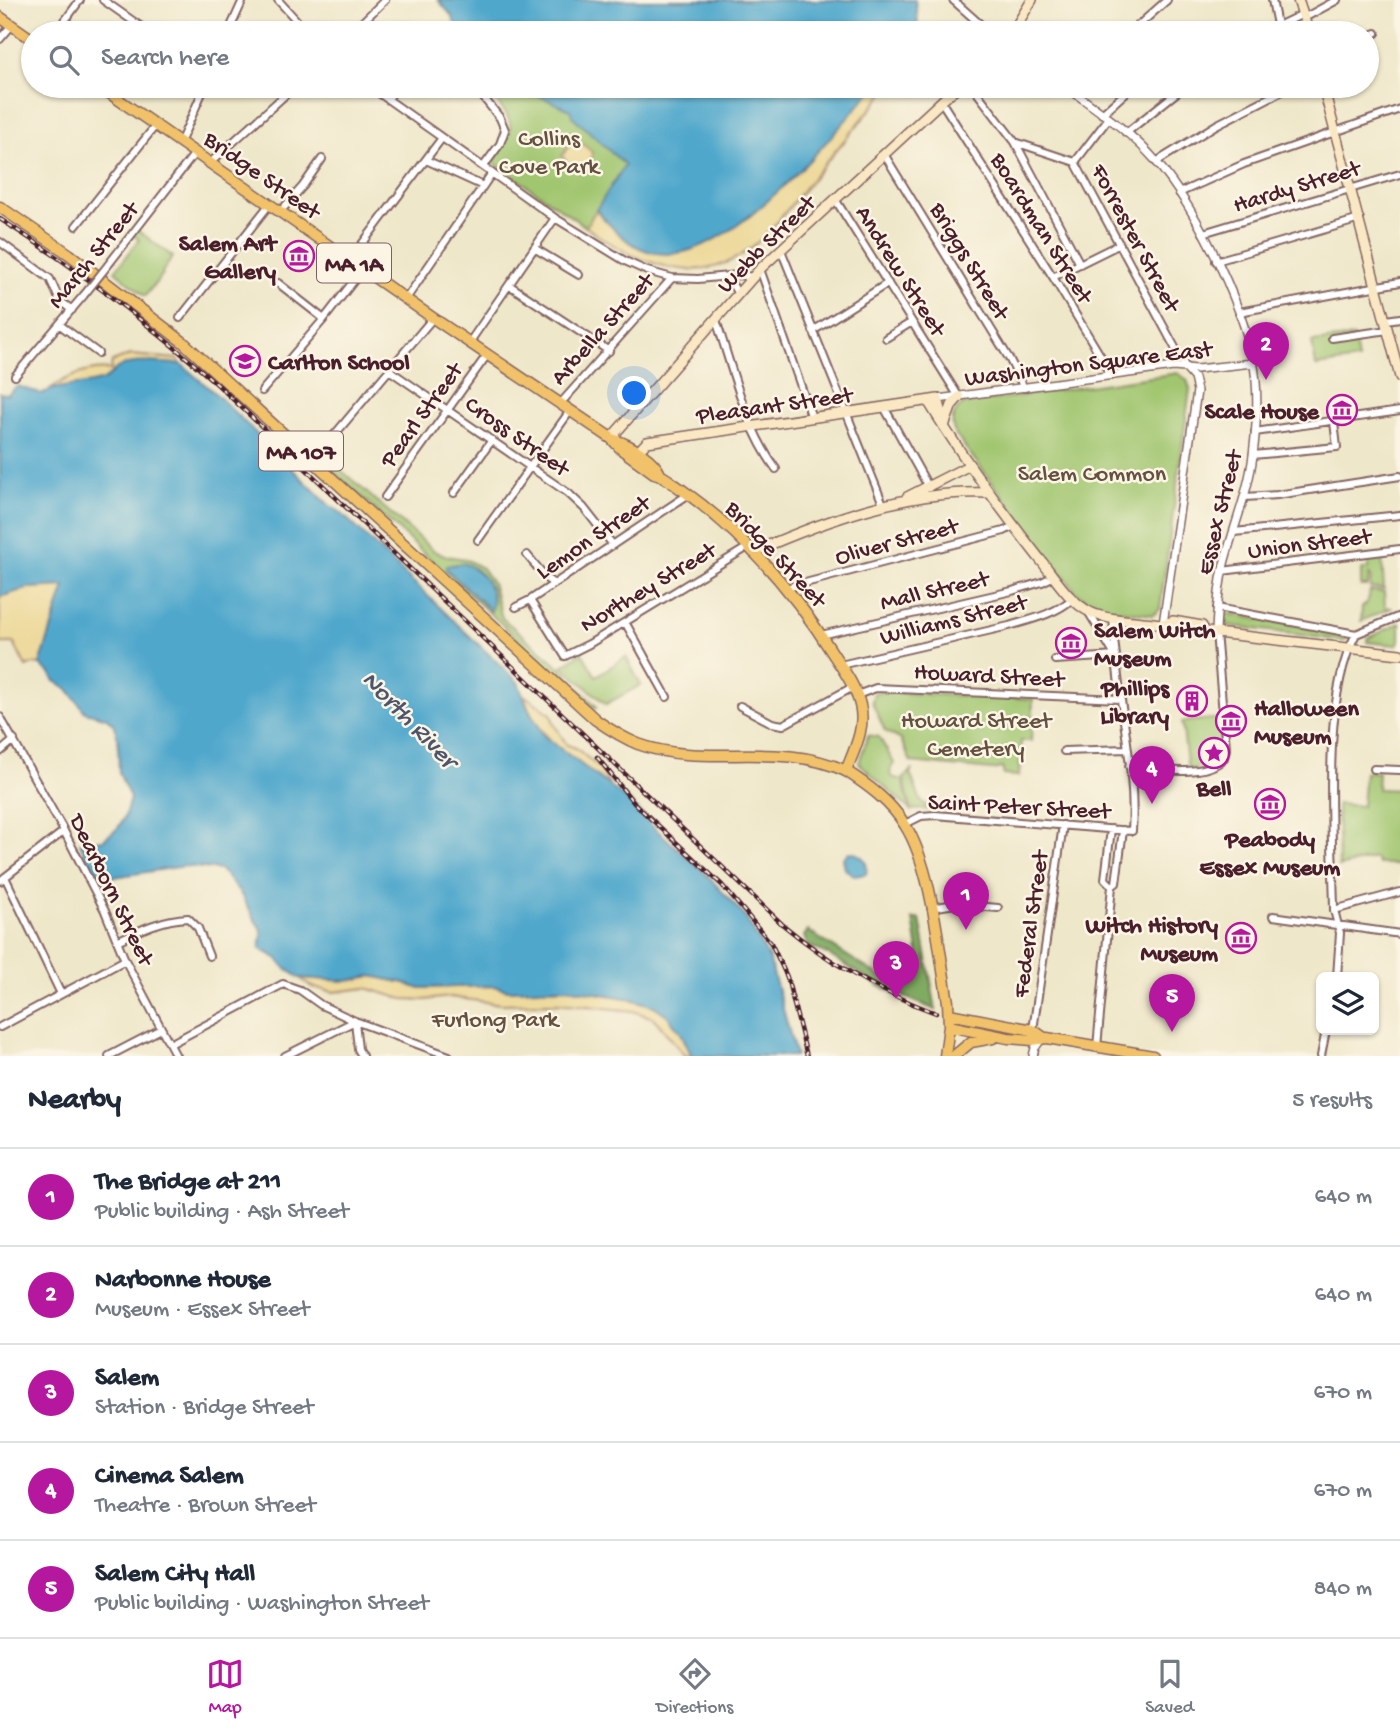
<!DOCTYPE html>
<html lang="en">
<head>
<meta charset="utf-8">
<style>
  :root { --surface:#fff; --page:#f6f6f7; --text:#1f2937; --muted:#747a83; --line:#e0e1e3; --accent:#b5179e }
  body { margin:0; font-family:"Gochi Hand",sans-serif; background:var(--page); color:var(--text) }
  .controls { position:absolute; right:21px; bottom:21px; display:grid; overflow:hidden; border-radius:10px; box-shadow:0 2px 5px #0004 }
  .controls button { width:63px; height:63px; display:grid; place-items:center; padding:0; border:0; border-bottom:2px solid var(--line); background:var(--surface); color:var(--text); font:35px sans-serif }
  .you { position:absolute; left:635px; top:394px; width:24px; height:24px; margin:-18px; border:5px solid #fff; border-radius:50%; background:#1a73e8; box-shadow:0 0 0 10px #1a73e833 }
  .badge { display:grid; place-items:center; width:46px; height:46px; border-radius:50%; background:var(--accent); color:#fff; font-size:23px; font-weight:700 }
  .pin { position:absolute; translate:-50% -58px; filter:drop-shadow(0 2px 4px #0008) }
  .pin::after { content:''; position:absolute; top:37px; width:24px; height:21px; background:inherit; clip-path:polygon(0 0,100% 0,50% 100%) }
  .list { margin:0; padding:0; list-style:none }
  h2 { display:flex; justify-content:space-between; align-items:center; height:91px; margin:0; padding:0 28px; font-size:30px }
  h2 small { font-size:23px; font-weight:400; color:var(--muted) }
  .list li { display:grid; grid-template-columns:46px 1fr auto; gap:21px; align-items:center; box-sizing:border-box; height:98px; padding:0 28px; border-top:2px solid var(--line) }
  .list b { display:block; font-size:26px; white-space:nowrap }
  .list p { margin:0; font-size:23px; white-space:nowrap; color:var(--muted) }
  .list em { font-size:23px; font-style:normal; color:var(--muted) }
  .icon { flex:none; width:38px; height:38px; fill:none; stroke:currentColor; stroke-width:2; stroke-linecap:round; stroke-linejoin:round }
  .map { position:relative; flex:none; width:1400px; height:1056px; overflow:hidden }
  .search { position:absolute; background:var(--surface); box-shadow:0 2px 5px #0004; left:21px; right:21px; top:21px; height:77px; display:flex; align-items:center; gap:18px; box-sizing:border-box; padding:0 24px; border-radius:38px; color:var(--muted); font-size:26px }
  .sheet { height:581px; background:var(--surface) }
  nav { display:flex; justify-content:space-around; align-items:center; box-sizing:border-box; height:98px; border-top:2px solid var(--line); background:var(--surface); font-size:19px; color:var(--muted) }
  nav a { display:grid; justify-items:center; gap:4px }
  nav .on { color:var(--accent) }
  .map>svg:first-child { display:block }
  .green { fill:#a1c670; stroke:#76724e; stroke-width:2 }
  .forest { fill:#80ab62; stroke:#656546; stroke-width:2 }
  .sand { fill:#eeda9e; stroke:#9c7c64; stroke-width:2 }
  .water { fill:#50a7cc; stroke:#4d637c; stroke-width:2 }
  .lines { fill:none; stroke-linecap:round; stroke-linejoin:round }
  .minor-casing { stroke:#846562; stroke-width:10 }
  .tertiary-casing { stroke:#846562; stroke-width:10 }
  .secondary-casing { stroke:#846562; stroke-width:12 }
  .primary-casing { stroke:#846562; stroke-width:13 }
  .trunk-casing { stroke:#846562; stroke-width:13 }
  .minor { stroke:#fff; stroke-width:6 }
  .tertiary { stroke:#fff; stroke-width:7 }
  .secondary { stroke:#fae7c3; stroke-width:9 }
  .primary { stroke:#f2c26a; stroke-width:10 }
  .trunk { stroke:#f2c26a; stroke-width:10 }
  .rail-casing { stroke:#4a1f2b; stroke-width:4.5 }
  .rail { stroke:#fcf5e5; stroke-width:2; stroke-dasharray:5; stroke-linecap:butt }
  .minor-bridge-casing { stroke:#846562; stroke-width:10; stroke-linecap:butt }
  .minor-bridge { stroke:#fff; stroke-width:6 }
  .labels { text-anchor:middle; stroke-width:5; stroke-linejoin:round; paint-order:stroke }
  .shield { fill:#fcf5e5; stroke:#7f5f63; stroke-width:2 }
  .shield-label { font-size:23px; font-weight:bold; fill:#4a1f2b }
  .park-label { font-size:24px; fill:#645140; stroke:#fcf5e5 }
  .street-label { font-size:24px; fill:#4a1f2b; stroke:#fcf5e5 }
  .poi-label { font-size:24px; font-weight:bold; fill:#4a1f2b; stroke:#fcf5e5; text-anchor:end }
  .water-label { font-size:26px; font-style:italic; fill:#4c556b; stroke:#fcf5e5 }
</style>
</head>
<body>
<div class="map">
<svg width="1400" height="1056" viewBox="0 0 1400 1056">
  <rect width="100%" height="100%" fill="#fcf5e5"/>
  <filter id="ink" filterUnits="userSpaceOnUse"><feTurbulence type="fractalNoise" baseFrequency=".0143" numOctaves="2"/><feDisplacementMap in="SourceGraphic" scale="14" xChannelSelector="R" yChannelSelector="G"/><feConvolveMatrix kernelMatrix="1 2 1 2 8 2 1 2 1" color-interpolation-filters="sRGB"/></filter>
  <filter id="wash" filterUnits="userSpaceOnUse"><feTurbulence type="fractalNoise" baseFrequency=".00686" numOctaves="4" result="noise"/><feDisplacementMap in="SourceGraphic" scale="28" xChannelSelector="R" yChannelSelector="G"/><feGaussianBlur stdDeviation="1.57" result="paint"/><feColorMatrix in="noise" values="0 0 0 0 0 0 0 0 0 0 0 0 0 0 0 0 0 1.4 0 .05"/><feComposite in="paint" operator="in"/></filter>
  <g filter="url(#wash)">
    <rect width="100%" height="100%" fill="#efe7c9"/>
    <path class="green" d="M483 86H875L798 172 749 217 596 210 586 227 493 162C521 121 513 122 483 86Z
      M136 229 173 257 162 272 163 274 145 296 115 271 139 240 132 234Z
      M1354 337 1358 360 1316 366 1312 342Z
      M1178 373 1187 380 1190 389 1160 609 1153 615 1095 607 1077 593 955 434C950 421 952 412 964 404Z
      M306 446 319 451 434 551 442 555 465 559 482 568 492 583 502 618 552 660 597 707 595 709Z
      M1394 553 1382 557 1384 589 1370 588 1371 576 1369 575 1367 586H1361V570L1368 569V561L1359 560V558Z
      M1370 591 1384 592 1385 607 1391 608 1361 621 1362 607 1367 603Z
      M1225 613 1346 635 1345 641 1225 625 1223 624Z
      M1400 623V640L1396 645 1367 642 1368 638Z
      M582 653 596 676 626 657 641 685 606 704 562 666Z
      M879 692 1033 699 1031 741H1021L1019 776 1003 775V768L992 770 911 762 901 740 885 731 872 702 874 693Z
      M1223 718 1225 733 1222 761 1188 770 1182 722Z
      M868 735 879 737 894 763 890 770 891 777 903 780 910 810 859 763Z
      M912 769 910 773 921 801 931 809 911 810 904 778Z
      M1365 772H1378L1377 789 1400 790V864H1378L1375 858 1339 867 1337 804 1362 806Z"/>
    <path class="forest" d="M913 919H920L936 1010 881 987 827 954 807 945 804 936 808 931 881 977 918 974 921 971Z"/>
    <path class="sand" d="M875 86H890C863 119 835 151 808 184 787 209 767 240 738 257 689 287 628 258 586 227L596 210 601 215 749 217 798 172Z
      M575 137 592 152 591 162 583 168 570 167 562 156Z
      M131 355 177 359 181 364C163 365 144 360 127 365 119 367 116 374 109 378 97 385 65 389 51 388 69 376 89 367 111 370L112 362Z
      M65 586 40 665 33 664 26 667 14 643H0V597L28 588Z
      M524 695 551 714 554 724 567 745 576 748 599 768 609 783 601 780C567 754 537 739 524 695Z
      M371 976 405 983 417 988 495 986 508 990 567 988 631 999 654 1006 667 1015 681 1033 692 1056H685L654 1018 633 1011 559 1003 501 1004 450 997 425 1000 403 999 366 988 334 992 312 987 300 978 347 981Z"/>
    <path class="water" d="M438 0H915L918 22 913 33H451L456 26 452 16Z
      M517 86H875C833 136 743 244 677 253 640 259 618 235 596 210L625 165 573 117 570 110Z
      M147 362 181 364 216 394 330 506 340 512 518 682 528 708 544 736 628 800 651 825 705 873 744 915 769 958 796 1056H692L681 1033 667 1015 654 1006 631 999 567 988 508 990 495 986 417 988 405 983 371 976 347 981 300 978 285 968 277 958 260 949 262 932 240 893 221 870 185 866 96 880 80 843 103 840 118 828 125 816 130 798 119 773 118 740 114 725 107 718 85 712 68 689 55 681 50 673 40 665 65 586 28 588 0 597V393L7 395 18 386 42 394C56 385 79 386 96 382 106 380 108 377 114 371 122 362 137 363 147 362Z
      M462 563C482 569 497 589 491 611L446 569V566Z
      M849 852C862 854 869 861 866 874L855 876 845 869 843 858Z"/>
  </g>
  <g filter="url(#ink)">
    <g class="lines">
      <g class="minor-casing">
        <path id="minor" d="M103 0 150 33
          M278 0 308 33
          M953 0 990 33
          M1272 0 1277 25
          M1304 18 1337 0
          M56 33 80 0
          M228 33 243 0
          M351 33 385 0
          M437 33 440 29
          M1130 33 1167 0
          M1263 33 1303 14
          M1367 37 1376 33
          M0 39 12 25
          M369 86 555 218 625 261 647 271 672 278 698 279 739 275 753 277
          M474 86 500 118 505 130 500 144 483 167
          M972 86 1015 142 1080 264
          M112 95 119 86
          M388 99 398 86
          M941 101 1053 277 1103 360 1110 376
          M1102 114 1133 86
          M1126 133 1185 86
          M1015 142 1075 162 1186 368
          M180 143 205 86
          M884 154 1010 360 1024 388
          M426 160 483 186
          M1075 162 1108 119
          M1156 162 1216 125 1292 86
          M210 163 295 86
          M1179 193 1244 164 1400 109
          M835 199 959 397
          M280 212 303 186 322 159
          M76 226 156 125
          M1203 233 1400 174
          M0 242 50 279 60 301 72 310
          M534 248 579 275
          M781 250 883 504
          M350 260 442 138
          M1216 261 1360 219
          M108 265 195 153
          M760 269 812 418
          M1053 277 1120 244
          M722 278 732 284 738 294
          M278 283 324 319
          M509 285 609 351
          M406 299 492 173
          M1239 312 1400 282
          M180 318 269 205
          M716 320C733 370 745 427 776 469
          M1386 320 1400 318
          M60 325 98 353
          M813 331 888 283
          M886 338 912 322
          M1332 338 1388 330
          M469 343 555 218
          M389 370 568 493 584 508 613 545
          M15 376 84 295
          M262 391 324 319 363 269
          M560 404 672 278
          M884 407 929 488
          M1255 432 1400 411
          M325 446 433 318
          M1253 455 1337 447 1334 422
          M454 493 492 440
          M385 497 487 355
          M1245 497 1277 495 1400 476
          M1234 532 1400 515
          M478 540 570 411
          M527 555 547 579 554 584
          M1222 571 1400 549
          M786 588 1004 531 1014 526
          M530 600 565 656 589 644 748 547
          M516 607 530 600 689 494
          M1217 608 1356 634 1400 616
          M1089 613 1114 654
          M625 622 667 697
          M821 635 1012 591 1042 582 1054 576
          M1055 660 1116 656
          M840 665 1009 626C1029 620 1056 614 1072 599
          M857 695 876 688 1120 699
          M740 706 772 723 783 725 853 687
          M0 717 64 831 105 911 125 960 176 1056
          M1064 751 1127 749
          M0 752 14 740
          M1129 766C1154 769 1206 779 1224 758L1226 749 1216 632
          M1374 769 1400 770
          M905 824 921 816 935 815 1132 831C1136 776 1122 721 1117 667 1116 651 1112 634 1114 618
          M1111 829 1105 879 1112 886
          M5 877 61 994
          M0 881 64 831
          M931 908 955 904 998 908
          M1334 910 1400 892
          M1273 916 1400 934
          M117 941C140 930 162 919 188 918L198 928 209 956
          M1337 977 1340 933 1334 910C1333 834 1320 700 1356 634
          M0 1027 125 960
          M1033 1030 1063 825
          M170 1044 283 984 300 990 321 1005 355 1021 449 1056
          M1097 1047 1112 886 1116 883 1123 830
          M109 1056 161 1029
          M285 1056 355 1021 358 1049 362 1056
          M1321 1056 1326 1030"/>
      </g>
      <g class="tertiary-casing">
        <path id="tertiary" d="M1065 86C1096 109 1130 131 1155 160 1198 211 1250 315 1256 381 1258 405 1256 431 1253 455 1249 489 1236 520 1227 553 1219 579 1217 605 1216 632
          M938 399 1173 367 1197 369 1253 363
          M1163 624 1197 391 1194 378 1186 369
          M1033 1056 1035 1048 1042 1038"/>
      </g>
      <g class="secondary-casing">
        <path id="secondary" d="M1298 0 1309 33
          M1012 33 1032 0
          M1323 86 1400 377
          M928 401C961 456 999 507 1039 558 1054 576 1068 601 1090 612 1108 621 1142 621 1163 624L1172 628 1400 654
          M946 421 952 405 959 397
          M611 438 760 269 958 86
          M634 456 647 442 938 399 945 424
          M907 497 968 466
          M753 552C826 520 907 490 988 493
          M1163 624 1173 621 1202 626"/>
      </g>
      <g class="primary-casing">
        <path id="primary" d="M0 207 69 254 183 342 596 720C609 729 623 738 638 744 706 769 777 739 846 771"/>
      </g>
      <g class="trunk-casing">
        <path id="trunk" d="M0 17 33 40
          M99 86 433 318 611 438 621 449 654 473C664 475 672 483 681 489 743 533 795 593 835 657 845 672 856 688 860 705 866 728 854 750 846 771 869 786 891 802 905 825 932 867 939 952 948 1002L949 1026 945 1056
          M615 440C630 445 654 459 660 474
          M949 1014 1033 1030 1043 1037
          M949 1026 1008 1038 1032 1040 1047 1038 1153 1056
          M954 1056 971 1042 993 1038"/>
      </g>
      <use href="#minor" class="minor"/>
      <use href="#tertiary" class="tertiary"/>
      <use href="#secondary" class="secondary"/>
      <use href="#primary" class="primary"/>
      <use href="#trunk" class="trunk"/>
      <g class="rail-casing">
        <path id="rail" d="M0 219C77 268 149 324 218 385L782 924C829 963 879 992 936 1013
          M597 757 634 803 722 885 771 943 787 977 807 1056"/>
      </g>
      <use href="#rail" class="rail"/>
      <g class="minor-bridge-casing">
        <path id="minor-bridge" d="M84 295 108 265"/>
      </g>
      <use href="#minor-bridge" class="minor-bridge"/>
    </g>
  </g>
  <defs>
    <g id="museum-ring" transform="scale(1.575)"><circle r="9.5" fill="#fcf5e5" stroke="#b5179e" stroke-width="1.5"/><path d="M0-6L6-3V-2H-6V-3ZM-5-1h2V3h-2ZM-1-1h2V3h-2ZM3-1h2V3H3ZM-6 4H6V6H-6Z" fill="#b5179e"/></g>
    <g id="school-ring" transform="scale(1.575)"><circle r="9.5" fill="#fcf5e5" stroke="#b5179e" stroke-width="1.5"/><path d="M0-5L7-2L0 1L-7-2ZM-4 1L0 2.5L4 1V4Q0 6-4 4Z" fill="#b5179e"/></g>
    <g id="building-ring" transform="scale(1.575)"><circle r="9.5" fill="#fcf5e5" stroke="#b5179e" stroke-width="1.5"/><path d="M-4-6H4V6H1V3H-1V6H-4ZM-2.5-4.3h1.7v1.8h-1.7ZM.8-4.3h1.7v1.8H.8ZM-2.5-1h1.7V.8h-1.7ZM.8-1h1.7V.8H.8Z" fill="#b5179e"/></g>
    <g id="sight-ring" transform="scale(1.575)"><circle r="9.5" fill="#fcf5e5" stroke="#b5179e" stroke-width="1.5"/><path d="M0-6L1.8-2.2L6-1.7L2.9 1.2L3.7 5.4L0 3.3L-3.7 5.4L-2.9 1.2L-6-1.7L-1.8-2.2Z" fill="#b5179e"/></g>
  </defs>
  <g fill-rule="evenodd">
    <use href="#museum-ring" x="299" y="256"/>
    <use href="#school-ring" x="245" y="361"/>
    <use href="#museum-ring" x="1342" y="410"/>
    <use href="#museum-ring" x="1071" y="643"/>
    <use href="#building-ring" x="1192" y="701"/>
    <use href="#museum-ring" x="1231" y="721"/>
    <use href="#sight-ring" x="1214" y="753"/>
    <use href="#museum-ring" x="1270" y="804"/>
    <use href="#museum-ring" x="1241" y="938"/>
  </g>
  <g class="labels">
    <g class="shield">
      <rect x="317" y="243.5" width="74" height="39" rx="5"/>
      <rect x="259" y="431.5" width="84" height="39" rx="5"/>
    </g>
    <g class="shield-label">
      <text x="354" y="271">MA 1A</text>
      <text x="301" y="459">MA 107</text>
    </g>
    <g class="park-label">
      <text x="549" y="145">Collins<tspan x="549" dy="28">Cove Park</tspan></text>
      <text x="1092" y="480">Salem Common</text>
      <text x="976" y="727">Howard Street<tspan x="976" dy="28">Cemetery</tspan></text>
      <text x="495" y="1026">Furlong Park</text>
    </g>
    <g class="street-label">
      <text transform="translate(263 174) rotate(35)" y="8">Bridge Street</text>
      <text transform="translate(1296 185) rotate(-17)" y="8">Hardy Street</text>
      <text transform="translate(1043 227) rotate(58)" y="8">Boardman Street</text>
      <text transform="translate(1137 237) rotate(62)" y="8">Forrester Street</text>
      <text transform="translate(765 243) rotate(-45)" y="8">Webb Street</text>
      <text transform="translate(92 254) rotate(-51)" y="8">March Street</text>
      <text transform="translate(971 260) rotate(59)" y="8">Briggs Street</text>
      <text transform="translate(902 270) rotate(58)" y="8">Andrew Street</text>
      <text transform="translate(601 328) rotate(-48)" y="8">Arbella Street</text>
      <text transform="translate(1088 362) rotate(-7)" y="8">Washington Square East</text>
      <text transform="translate(774 404) rotate(-8)" y="8">Pleasant Street</text>
      <text transform="translate(420 414) rotate(-54)" y="8">Pearl Street</text>
      <text transform="translate(518 435) rotate(35)" y="8">Cross Street</text>
      <text transform="translate(1218 512) rotate(-76)" y="8">Essex Street</text>
      <text transform="translate(592 536) rotate(-34)" y="8">Lemon Street</text>
      <text transform="translate(896 540) rotate(-15)" y="8">Oliver Street</text>
      <text transform="translate(1309 542) rotate(-7)" y="8">Union Street</text>
      <text transform="translate(777 553) rotate(47)" y="8">Bridge Street</text>
      <text transform="translate(647 586) rotate(-31)" y="8">Northey Street</text>
      <text transform="translate(934 589) rotate(-13)" y="8">Mall Street</text>
      <text transform="translate(953 618) rotate(-14)" y="8">Williams Street</text>
      <text transform="translate(989 674) rotate(3)" y="8">Howard Street</text>
      <text transform="translate(1019 805) rotate(3)" y="8">Saint Peter Street</text>
      <text transform="translate(113 889) rotate(64)" y="8">Dearborn Street</text>
      <text transform="translate(1029 924) rotate(-82)" y="8">Federal Street</text>
    </g>
    <g class="poi-label">
      <text x="276" y="250">Salem Art<tspan x="276" dy="28">Gallery</tspan></text>
      <text x="268" y="369" text-anchor="start">Carlton School</text>
      <text x="1319" y="418">Scale House</text>
      <text x="1094" y="637" text-anchor="start">Salem Witch<tspan x="1094" dy="28">Museum</tspan></text>
      <text x="1169" y="695">Phillips<tspan x="1169" dy="28">Library</tspan></text>
      <text x="1254" y="715" text-anchor="start">Halloween<tspan x="1254" dy="28">Museum</tspan></text>
      <text x="1214" y="795" text-anchor="middle">Bell</text>
      <text x="1270" y="846" text-anchor="middle">Peabody<tspan x="1270" dy="28">Essex Museum</tspan></text>
      <text x="1218" y="932">Witch History<tspan x="1218" dy="28">Museum</tspan></text>
    </g>
    <g class="water-label">
      <text transform="translate(411 718) rotate(46)" y="9">North River</text>
    </g>
  </g>
</svg>
<div class="controls">
<button><svg class="icon" aria-label="layers" viewBox="0 0 24 24"><path d="M12 4l9 5-9 5-9-5zM3 14l9 5 9-5"/></svg></button>
</div>
<div class="you"></div>
<div class="pin badge" style="left:966px;top:930px">1</div>
<div class="pin badge" style="left:1266px;top:380px">2</div>
<div class="pin badge" style="left:896px;top:999px">3</div>
<div class="pin badge" style="left:1152px;top:804px">4</div>
<div class="pin badge" style="left:1172px;top:1032px">5</div>
<div class="search"><svg class="icon" aria-label="search" viewBox="0 0 24 24"><circle cx="10" cy="10" r="6"/><path d="M15 15l6 6"/></svg>Search here</div>
</div>
<section class="sheet">
<h2>Nearby<small>5 results</small></h2>
<ul class="list">
<li><span class="badge">1</span><div><b>The Bridge at 211</b><p>Public building · Ash Street</p></div><em>640 m</em></li>
<li><span class="badge">2</span><div><b>Narbonne House</b><p>Museum · Essex Street</p></div><em>640 m</em></li>
<li><span class="badge">3</span><div><b>Salem</b><p>Station · Bridge Street</p></div><em>670 m</em></li>
<li><span class="badge">4</span><div><b>Cinema Salem</b><p>Theatre · Brown Street</p></div><em>670 m</em></li>
<li><span class="badge">5</span><div><b>Salem City Hall</b><p>Public building · Washington Street</p></div><em>840 m</em></li>
</ul>
</section>
<nav>
<a class="on"><svg class="icon" aria-label="map" viewBox="0 0 24 24"><path d="M3 6l6-2 6 2 6-2v14l-6 2-6-2-6 2zM9 4v14M15 6v14"/></svg>Map</a>
<a><svg class="icon" aria-label="directions" viewBox="0 0 24 24"><path d="M12 3l9 9-9 9-9-9zM9 14v-3h6M13 9l2 2-2 2"/></svg>Directions</a>
<a><svg class="icon" aria-label="saved" viewBox="0 0 24 24"><path d="M7 4h10v16l-5-4-5 4z"/></svg>Saved</a>
</nav>
</body>
</html>
